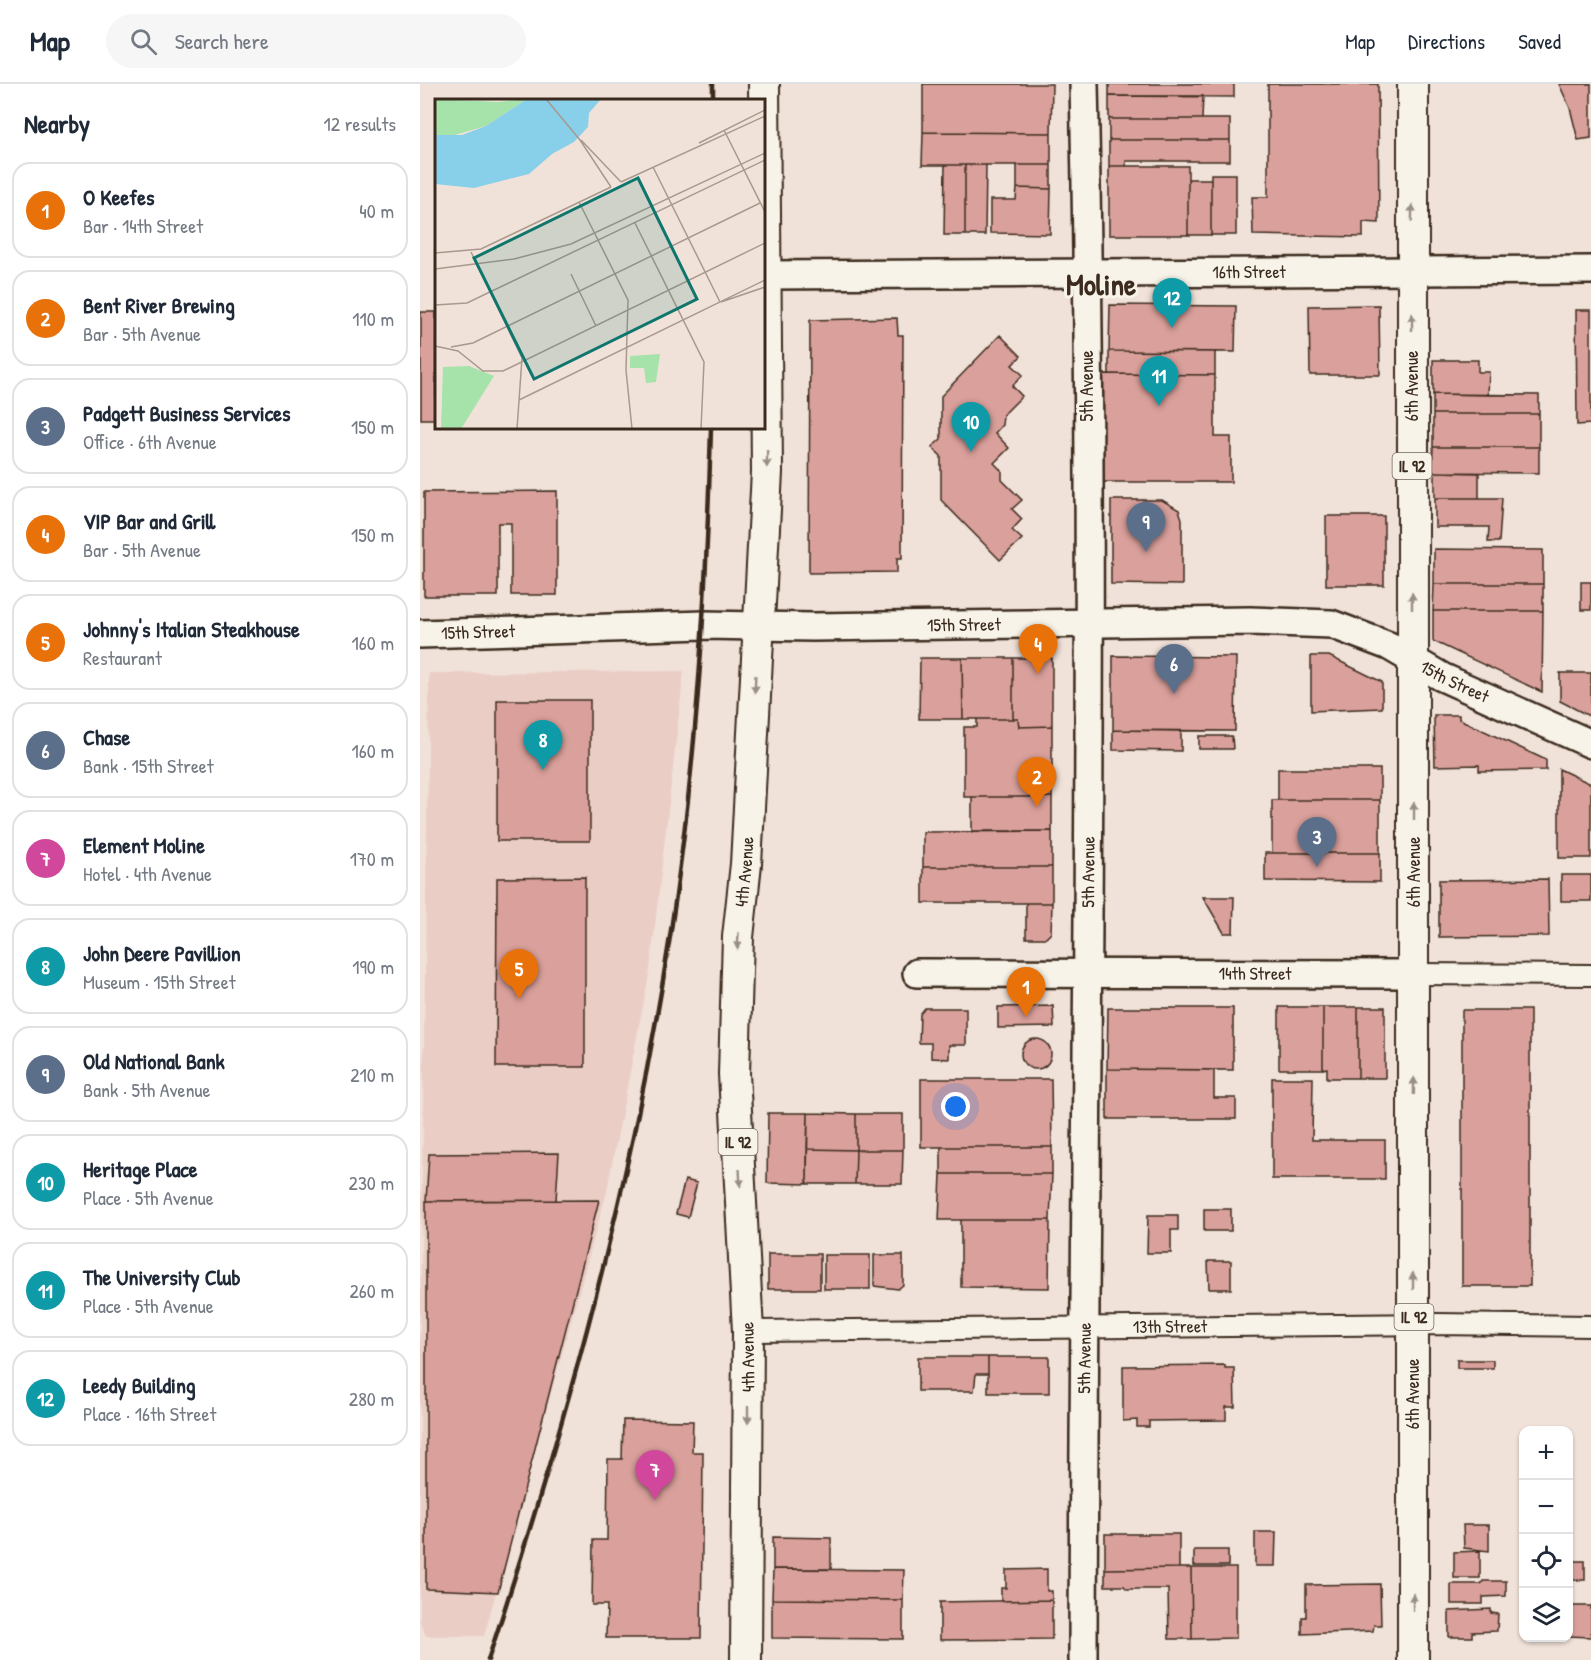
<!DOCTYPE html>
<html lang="en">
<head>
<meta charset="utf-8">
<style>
  :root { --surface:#fff; --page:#f6f6f7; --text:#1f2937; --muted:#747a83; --line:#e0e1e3; --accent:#1a73e8 }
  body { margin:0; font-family:"Patrick Hand",sans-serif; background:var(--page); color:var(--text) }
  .controls { position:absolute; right:18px; bottom:18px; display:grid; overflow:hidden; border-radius:12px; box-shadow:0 2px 4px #0004 }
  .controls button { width:54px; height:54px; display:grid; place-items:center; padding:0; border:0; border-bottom:2px solid var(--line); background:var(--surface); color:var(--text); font:30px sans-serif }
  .you { position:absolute; left:536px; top:1023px; width:21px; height:21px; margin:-15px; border:4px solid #fff; border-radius:50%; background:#1a73e8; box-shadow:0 0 0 9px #1a73e833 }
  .badge { display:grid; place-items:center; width:39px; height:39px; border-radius:50%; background:var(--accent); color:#fff; font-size:20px; font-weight:700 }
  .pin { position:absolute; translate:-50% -50px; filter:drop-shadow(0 2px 3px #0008) }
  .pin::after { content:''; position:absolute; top:32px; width:21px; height:18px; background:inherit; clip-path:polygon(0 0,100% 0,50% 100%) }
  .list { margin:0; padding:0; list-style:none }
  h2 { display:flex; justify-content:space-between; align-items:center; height:78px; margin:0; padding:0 24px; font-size:26px }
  h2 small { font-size:20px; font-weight:400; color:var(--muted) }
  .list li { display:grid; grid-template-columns:39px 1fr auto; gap:18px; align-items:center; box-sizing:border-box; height:96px; margin:0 12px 12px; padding:0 12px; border:2px solid var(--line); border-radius:18px }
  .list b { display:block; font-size:22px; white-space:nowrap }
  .list p { margin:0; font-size:20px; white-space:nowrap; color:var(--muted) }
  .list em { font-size:20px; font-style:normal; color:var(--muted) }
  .icon { flex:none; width:33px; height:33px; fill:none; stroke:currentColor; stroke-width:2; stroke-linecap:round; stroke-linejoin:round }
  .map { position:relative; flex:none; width:1171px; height:1576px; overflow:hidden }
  header { display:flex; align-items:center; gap:36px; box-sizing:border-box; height:84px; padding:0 30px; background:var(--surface); border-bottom:2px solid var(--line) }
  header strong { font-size:28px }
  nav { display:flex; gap:33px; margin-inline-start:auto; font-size:21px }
  .search { width:420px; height:54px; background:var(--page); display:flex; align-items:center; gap:15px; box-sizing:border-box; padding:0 21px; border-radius:33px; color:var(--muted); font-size:22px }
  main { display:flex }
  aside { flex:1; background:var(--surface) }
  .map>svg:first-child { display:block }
  .built { fill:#eacec6 }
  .building { fill:#daa09b; stroke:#3b2a1e; stroke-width:1.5 }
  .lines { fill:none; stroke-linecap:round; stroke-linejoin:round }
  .street-casing { stroke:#3b2a1e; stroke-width:24 }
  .secondary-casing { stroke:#3b2a1e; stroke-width:32 }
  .primary-casing { stroke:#3b2a1e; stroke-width:34 }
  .street { stroke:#f7f3e8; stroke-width:20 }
  .secondary { stroke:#f7f3e8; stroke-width:27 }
  .primary { stroke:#f7f3e8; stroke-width:30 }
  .rail { stroke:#3b2a1e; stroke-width:4.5 }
  .oneway { fill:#998e83 }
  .labels { text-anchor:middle; stroke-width:6; stroke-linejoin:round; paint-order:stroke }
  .shield { fill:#f7f3e8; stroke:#73665b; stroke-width:1.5 }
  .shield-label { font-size:16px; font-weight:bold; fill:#3b2a1e }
  .street-label { font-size:18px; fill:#3b2a1e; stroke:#f7f3e8 }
  .town-label { font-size:30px; font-weight:bold; fill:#3b2a1e; stroke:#f7f3e8 }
  .inset-river { fill:none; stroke:#88d0e9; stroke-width:3 }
  .inset-road { fill:none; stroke:#a8988e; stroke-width:1.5 }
  .view { fill:#0f766e; fill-opacity:0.15; stroke:#0f766e; stroke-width:3 }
  .inset-edge { fill:none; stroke:#3b2a1e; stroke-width:3 }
</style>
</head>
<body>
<header>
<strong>Map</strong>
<div class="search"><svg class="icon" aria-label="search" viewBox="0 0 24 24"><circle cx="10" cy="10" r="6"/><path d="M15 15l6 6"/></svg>Search here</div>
<nav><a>Map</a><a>Directions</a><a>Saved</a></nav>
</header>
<main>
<aside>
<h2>Nearby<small>12 results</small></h2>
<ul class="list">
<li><span class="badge" style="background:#e8710a">1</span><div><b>O Keefes</b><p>Bar · 14th Street</p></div><em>40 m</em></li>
<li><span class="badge" style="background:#e8710a">2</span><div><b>Bent River Brewing</b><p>Bar · 5th Avenue</p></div><em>110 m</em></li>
<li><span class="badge" style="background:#5c6f8a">3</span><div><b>Padgett Business Services</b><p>Office · 6th Avenue</p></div><em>150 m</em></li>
<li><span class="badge" style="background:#e8710a">4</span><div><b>VIP Bar and Grill</b><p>Bar · 5th Avenue</p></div><em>150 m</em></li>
<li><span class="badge" style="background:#e8710a">5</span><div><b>Johnny's Italian Steakhouse</b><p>Restaurant</p></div><em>160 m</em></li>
<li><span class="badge" style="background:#5c6f8a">6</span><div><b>Chase</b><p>Bank · 15th Street</p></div><em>160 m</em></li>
<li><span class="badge" style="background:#d1479c">7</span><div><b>Element Moline</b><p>Hotel · 4th Avenue</p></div><em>170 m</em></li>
<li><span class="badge" style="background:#0f9aa8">8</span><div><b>John Deere Pavillion</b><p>Museum · 15th Street</p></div><em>190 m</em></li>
<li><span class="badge" style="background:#5c6f8a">9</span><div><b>Old National Bank</b><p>Bank · 5th Avenue</p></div><em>210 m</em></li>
<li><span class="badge" style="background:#0f9aa8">10</span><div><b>Heritage Place</b><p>Place · 5th Avenue</p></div><em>230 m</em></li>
<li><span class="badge" style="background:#0f9aa8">11</span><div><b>The University Club</b><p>Place · 5th Avenue</p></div><em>260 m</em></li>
<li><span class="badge" style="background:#0f9aa8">12</span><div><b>Leedy Building</b><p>Place · 16th Street</p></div><em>280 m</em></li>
</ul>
</aside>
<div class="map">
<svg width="1171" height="1576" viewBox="0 0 1171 1576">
  <rect width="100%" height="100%" fill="#f1e2d9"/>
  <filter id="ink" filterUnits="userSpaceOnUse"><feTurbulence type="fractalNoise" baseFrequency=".0167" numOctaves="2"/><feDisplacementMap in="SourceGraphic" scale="12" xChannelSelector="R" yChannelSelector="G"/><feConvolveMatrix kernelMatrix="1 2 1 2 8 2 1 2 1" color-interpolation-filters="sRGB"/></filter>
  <g filter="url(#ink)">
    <path class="built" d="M264 587 230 886 186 1111 64 1552H6L0 1538V1242L9 589Z"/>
    <path class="building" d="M503 0H632L631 49 503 48Z
      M689 0H814V13L689 12Z
      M848 0H958L959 139 943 138V153L833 151 832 113H848Z
      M1139 0H1171V54L1158 56 1150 24Z
      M689 12H783L782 35H689Z
      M689 35H810V56H689Z
      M503 48 631 49V81H502Z
      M689 56H810V77H706V82H689Z
      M525 81H545V151H524Z
      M545 81H566L565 151H545Z
      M597 81H631V105L597 104Z
      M689 82H768V151H689Z
      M791 90H816V151H791Z
      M768 95H791V151H768Z
      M597 104 631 105 630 150 570 149V116H596Z
      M690 221 816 222 815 268 689 267Z
      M959 221 960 291H890L889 222Z
      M1156 226H1171V340L1157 341Z
      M1 228H16V335H1Z
      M477 234 478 251H483L482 474H477V488L389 489 390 236Z
      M580 251 601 272 592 281 603 291 592 302 602 312 583 331 582 341 575 349 589 364 574 379 582 387V396L602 416 592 425 602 435 592 446 602 455 580 476 521 416V372L512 363 521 355V312Z
      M689 267 795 268V291L689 290Z
      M1013 276H1058V288H1069L1068 311 1013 310Z
      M683 290 795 291V353H811V398H682Z
      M1013 310 1119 311V330H1013Z
      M1013 330H1119V363H1013Z
      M1013 363H1119V389L1012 388Z
      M1015 388 1059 389V414H1015Z
      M137 407V511H91V439H78V512H4V408Z
      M1015 414H1082L1079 458H1068L1069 443H1015Z
      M691 416H742L759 426 762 435V501L691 500Z
      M906 432H964V501H906Z
      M1014 465 1123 466V500H1014Z
      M1161 498H1171V526H1161Z
      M1014 500H1123V527H1013Z
      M1013 527H1123L1122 608 1013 557Z
      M693 572 816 573 815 647 693 646Z
      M891 572H909L962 598V624L891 627Z
      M500 574H542L543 635H499Z
      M542 574H593V635H543Z
      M593 574H632V642L599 643 598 635H593Z
      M1140 589H1171V633L1140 617Z
      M77 616H170V757H77Z
      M1014 631H1039V635L1126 676V686L1059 687V681L1015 682Z
      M557 635H598L599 643 632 642V713H544V643H557Z
      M693 646 761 647V667L693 666Z
      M779 652H812L813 665H779Z
      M858 685H960V716H858Z
      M1139 685 1171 700V774H1139Z
      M552 713H632V747H552Z
      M852 716H960V769H852Z
      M632 747V783H503V748Z
      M845 769H960V798L845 797Z
      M503 783H632V819H503Z
      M1141 791H1171V817H1141Z
      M165 793V983H76L77 794Z
      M1128 795 1129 852 1019 853V796Z
      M783 813H814L813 849H804Z
      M606 819H632L631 849 626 854H606Z
      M633 922 634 943 578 944V923Z
      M859 923H903V985H859Z
      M903 923H938V994H907V984L903 985Z
      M938 923H965V994H938Z
      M505 924H546V961H529V975L511 974V959H499L500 930Z
      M688 924H813V986L687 985Z
      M1042 926H1110V1202H1042Z
      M601 970a15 15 0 1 1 30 0a15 15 0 1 1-30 0Z
      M687 985 794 986V1014H816V1035H687Z
      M852 994H893L892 1056H965V1095H852Z
      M501 995H631L632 1063H501Z
      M348 1029H388L387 1100 347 1099Z
      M388 1029 436 1030V1066L387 1065Z
      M436 1030H483V1066H436Z
      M521 1063H632V1090H521Z
      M387 1065 436 1066 435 1100H387Z
      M436 1066H483L482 1100H435Z
      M139 1069 136 1116 6 1117 9 1070Z
      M521 1090H632L630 1136H519Z
      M265 1096 277 1099 268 1133 256 1130Z
      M179 1116 78 1508 6 1505V1117Z
      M784 1125H811V1147H784Z
      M728 1131H758V1146H751V1169H727Z
      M541 1136H630L629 1204 541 1203Z
      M348 1170H400V1205H348Z
      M404 1171H450V1205H404Z
      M454 1171H483V1201L478 1205 454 1202Z
      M788 1177H811V1205H789Z
      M498 1273H568V1290H556L554 1307H498Z
      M568 1273H629V1309H568Z
      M1037 1276H1073V1284H1037Z
      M805 1281V1284H814L815 1323H806V1336L729 1337V1343H717V1336L703 1337V1282Z
      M203 1336 273 1337 272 1368H283L281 1554H186L187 1521H172L173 1456H187L188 1375H202Z
      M1043 1441H1069V1467L1044 1464Z
      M835 1448H856L855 1482H835Z
      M685 1450H759V1484L685 1485Z
      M353 1453 411 1454V1485H353Z
      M774 1466H808V1482H774Z
      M1060 1467V1494H1034V1468Z
      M1148 1477H1165V1496H1148Z
      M759 1484H771L772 1555H749L748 1505H707L704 1502H685V1485Z
      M771 1484H816V1554L772 1555Z
      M353 1485 484 1486 483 1516 352 1515Z
      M627 1485V1507H632V1516L581 1517V1504H586V1486Z
      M1063 1497H1086V1512L1063 1513V1520H1031V1500H1061Z
      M960 1500 961 1541H954L953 1547 882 1550V1533H886V1501Z
      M352 1515 483 1516V1555L352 1554Z
      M632 1516V1555L520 1556V1518Z
      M1148 1522H1171V1553L1148 1552Z
      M1071 1525V1529L1078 1530 1077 1547 1052 1548V1553H1029V1527Z"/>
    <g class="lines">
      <g class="street-casing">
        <g id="street">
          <path d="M994 890 1171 891"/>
          <path id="s1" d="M328 1247 1017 1240 1171 1242"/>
        </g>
      </g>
      <g class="secondary-casing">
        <g id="secondary">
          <path id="s2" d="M345 191 1171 186"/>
          <path id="s3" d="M0 550 284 541 393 543 830 537 911 540 969 562 1022 593 1171 660"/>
          <path id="s4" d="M497 889 994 890"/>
          <path id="s5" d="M663 1576C664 1051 676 525 664 0"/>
        </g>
      </g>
      <g class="primary-casing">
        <g id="primary">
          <path d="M993 0V1576"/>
          <path id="s6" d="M326 1576 328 1247 314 990 318 853 326 780 347 388 344 0"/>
        </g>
      </g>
      <use href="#street" class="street"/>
      <use href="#secondary" class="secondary"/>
      <use href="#primary" class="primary"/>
      <path class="rail" d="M293 0V16
        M68 1576C155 1313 228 1041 262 766 280 625 287 485 291 344"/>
    </g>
    <defs><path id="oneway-solid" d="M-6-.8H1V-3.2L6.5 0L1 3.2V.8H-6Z" transform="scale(1.5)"/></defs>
    <g class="oneway">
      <use href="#oneway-solid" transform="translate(992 129) rotate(-89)"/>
      <use href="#oneway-solid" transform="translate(992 238) rotate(-90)"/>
      <use href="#oneway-solid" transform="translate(347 375) rotate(91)"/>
      <use href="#oneway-solid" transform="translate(992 517) rotate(-90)"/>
      <use href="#oneway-solid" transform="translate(335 600) rotate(93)"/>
      <use href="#oneway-solid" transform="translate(994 727) rotate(-90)"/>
      <use href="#oneway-solid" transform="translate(318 857) rotate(94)"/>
      <use href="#oneway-solid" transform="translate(994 1002) rotate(-89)"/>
      <use href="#oneway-solid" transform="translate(320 1094) rotate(87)"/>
      <use href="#oneway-solid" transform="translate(993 1197) rotate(-90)"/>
      <use href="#oneway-solid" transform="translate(328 1331) rotate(90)"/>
      <use href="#oneway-solid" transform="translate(993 1518) rotate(-90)"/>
    </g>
  </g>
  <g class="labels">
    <g class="shield">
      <rect x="972.5" y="369" width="39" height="26" rx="4.5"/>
      <rect x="298.5" y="1045" width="39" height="26" rx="4.5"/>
      <rect x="974.5" y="1220" width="39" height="26" rx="4.5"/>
    </g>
    <g class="shield-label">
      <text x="992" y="388">IL 92</text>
      <text x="318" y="1064">IL 92</text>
      <text x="994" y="1239">IL 92</text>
    </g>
    <g class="street-label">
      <text dy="6" stroke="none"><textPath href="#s2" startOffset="484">16th Street</textPath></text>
      <text transform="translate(667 302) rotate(-90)" y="6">5th Avenue</text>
      <text transform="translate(992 302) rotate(-90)" y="6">6th Avenue</text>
      <text dy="6" stroke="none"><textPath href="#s3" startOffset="544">15th Street</textPath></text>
      <text dy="6" stroke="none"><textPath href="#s3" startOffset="58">15th Street</textPath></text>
      <text dy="6" stroke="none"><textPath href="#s3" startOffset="1048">15th Street</textPath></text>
      <text dy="6" stroke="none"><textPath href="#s6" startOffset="789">4th Avenue</textPath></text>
      <text dy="6" stroke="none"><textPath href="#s5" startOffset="788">5th Avenue</textPath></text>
      <text transform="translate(994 788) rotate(-90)" y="6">6th Avenue</text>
      <text dy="6" stroke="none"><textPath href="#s4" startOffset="338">14th Street</textPath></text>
      <text dy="6" stroke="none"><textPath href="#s1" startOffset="422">13th Street</textPath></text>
      <text transform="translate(328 1273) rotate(-91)" y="6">4th Avenue</text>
      <text dy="6" stroke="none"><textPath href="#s5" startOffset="302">5th Avenue</textPath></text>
      <text transform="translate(993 1310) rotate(-90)" y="6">6th Avenue</text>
    </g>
    <g class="town-label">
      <text x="681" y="211">Moline</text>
    </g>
  </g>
  <g transform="translate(15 15)">
    <rect width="330" height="330" fill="#f1e2d9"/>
    <path d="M0 0 64 3 92 0 51 27 16 37 0 36ZM225 255 221 283 211 284 209 269H195V257ZM34 267 59 277 26 330H6L8 268Z" fill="#a5e3aa"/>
    <path d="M92 0H166L154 14 153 28 139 43 117 55 94 75 39 89 0 85V36H27L51 27Z" fill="#88d0e9"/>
    <path class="inset-river" d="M92 61 87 40 117 0M94 65 82 40 110 1M95 67 93 48 134 0"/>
    <path class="inset-road" d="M111 0 145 41 176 88M289 31 330 113M146 41 186 83M264 44 330 11M218 68 285 203M186 83 330 17M144 103 193 201 191 271 197 330M200 124 269 263 266 330M36 153 87 259 82 330M0 154 46 150 176 88M0 170 79 160 136 145 330 54M136 175 161 227M286 203 330 188M0 206 32 204 330 61M0 247 23 252 48 272H68L330 144M16 248 38 244 325 104M84 301 330 181"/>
    <path class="view" d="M203 79 262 200 99 280 39 159Z"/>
    <rect width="330" height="330" class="inset-edge"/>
  </g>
</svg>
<div class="controls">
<button>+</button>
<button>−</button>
<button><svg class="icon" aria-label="locate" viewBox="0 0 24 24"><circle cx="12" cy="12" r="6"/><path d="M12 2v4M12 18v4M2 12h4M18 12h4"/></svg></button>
<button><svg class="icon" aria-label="layers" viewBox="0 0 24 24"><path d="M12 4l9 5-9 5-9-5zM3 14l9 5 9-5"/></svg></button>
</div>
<div class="you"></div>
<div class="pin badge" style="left:606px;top:933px;background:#e8710a">1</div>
<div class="pin badge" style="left:617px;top:723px;background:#e8710a">2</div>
<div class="pin badge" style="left:897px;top:783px;background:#5c6f8a">3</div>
<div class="pin badge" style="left:618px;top:590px;background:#e8710a">4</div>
<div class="pin badge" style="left:99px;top:915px;background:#e8710a">5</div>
<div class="pin badge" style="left:754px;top:610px;background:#5c6f8a">6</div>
<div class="pin badge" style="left:235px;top:1416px;background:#d1479c">7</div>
<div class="pin badge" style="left:123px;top:686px;background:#0f9aa8">8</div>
<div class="pin badge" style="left:726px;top:468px;background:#5c6f8a">9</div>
<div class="pin badge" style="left:551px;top:368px;background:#0f9aa8">10</div>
<div class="pin badge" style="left:739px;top:322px;background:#0f9aa8">11</div>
<div class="pin badge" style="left:752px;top:244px;background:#0f9aa8">12</div>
</div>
</main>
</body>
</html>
